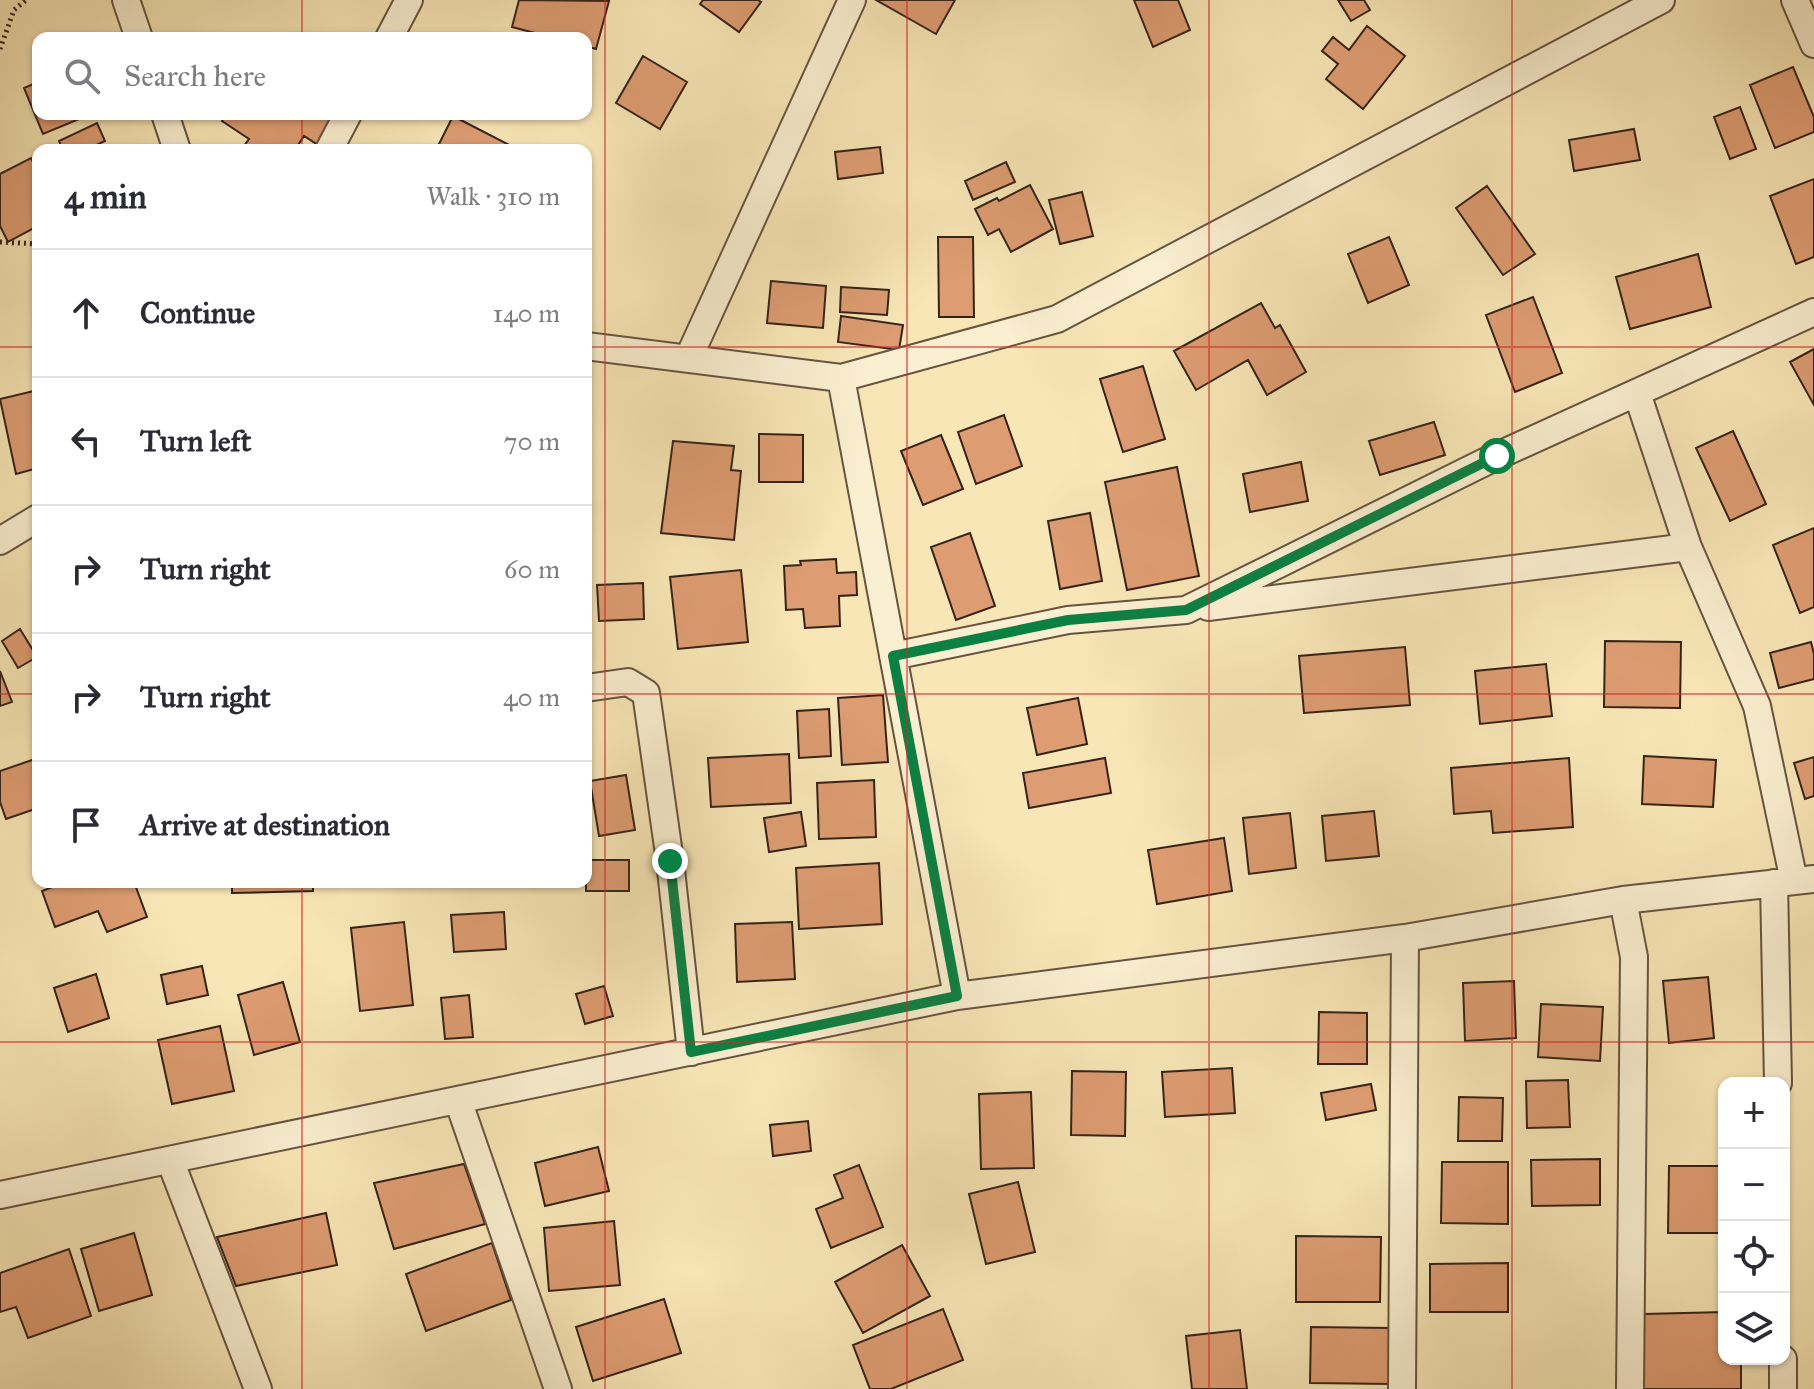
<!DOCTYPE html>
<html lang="en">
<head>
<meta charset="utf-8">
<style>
  :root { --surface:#fff; --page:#f7f7f7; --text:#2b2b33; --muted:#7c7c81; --line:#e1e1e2 }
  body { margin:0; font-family:"IM FELL Great Primer",serif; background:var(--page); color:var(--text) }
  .controls { position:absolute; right:24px; bottom:24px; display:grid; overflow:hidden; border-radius:16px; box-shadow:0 2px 6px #0004 }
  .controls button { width:72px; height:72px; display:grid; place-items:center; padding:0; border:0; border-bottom:2px solid var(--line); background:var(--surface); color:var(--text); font:40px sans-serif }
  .stop { position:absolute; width:24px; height:24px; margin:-18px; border:6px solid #0b8043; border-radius:50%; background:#fff }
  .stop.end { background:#0b8043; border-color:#fff; box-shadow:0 2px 8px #0008 }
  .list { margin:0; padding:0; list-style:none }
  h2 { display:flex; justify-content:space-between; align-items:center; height:104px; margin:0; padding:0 32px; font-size:34px }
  h2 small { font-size:26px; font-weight:400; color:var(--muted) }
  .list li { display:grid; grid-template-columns:52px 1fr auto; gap:24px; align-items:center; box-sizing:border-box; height:128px; padding:0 32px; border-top:2px solid var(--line) }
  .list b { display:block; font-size:30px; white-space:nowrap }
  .list em { font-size:26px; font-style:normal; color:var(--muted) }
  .icon { flex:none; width:44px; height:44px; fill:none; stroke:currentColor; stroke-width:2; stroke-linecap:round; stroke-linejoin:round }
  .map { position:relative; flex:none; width:1814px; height:1389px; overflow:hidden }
  .search { position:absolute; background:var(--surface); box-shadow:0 2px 6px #0004; left:32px; top:32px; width:560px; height:88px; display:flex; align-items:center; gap:20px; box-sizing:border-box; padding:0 28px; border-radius:16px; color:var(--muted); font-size:30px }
  .panel { position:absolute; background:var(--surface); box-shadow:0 2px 6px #0004; left:32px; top:144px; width:560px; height:744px; border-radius:16px }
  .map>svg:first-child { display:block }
  .building { fill:#dd9c71; stroke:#35231a; stroke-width:2 }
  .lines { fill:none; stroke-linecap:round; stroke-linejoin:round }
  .minor-casing { stroke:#665441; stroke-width:30 }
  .path { stroke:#35231a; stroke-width:5; stroke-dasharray:2 4; stroke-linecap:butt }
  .minor { stroke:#faefd0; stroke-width:26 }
  .route { stroke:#0b8043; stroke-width:10 }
  .grid { fill:none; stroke:#d62828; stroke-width:2; stroke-opacity:0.55 }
</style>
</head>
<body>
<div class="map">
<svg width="1814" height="1389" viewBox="0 0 1814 1389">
  <rect width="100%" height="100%" fill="#f8e6b6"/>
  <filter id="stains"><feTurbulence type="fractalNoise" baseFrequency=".0025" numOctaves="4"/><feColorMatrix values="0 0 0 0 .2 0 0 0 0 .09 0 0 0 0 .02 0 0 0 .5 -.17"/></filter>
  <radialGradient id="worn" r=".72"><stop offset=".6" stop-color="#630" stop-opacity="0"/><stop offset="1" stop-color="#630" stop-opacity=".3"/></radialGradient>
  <path class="building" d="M519 0 609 1 596 49 586 46V38H554L512 27Z
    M703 0H758L761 2 739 32 700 4Z
    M876 0H955L936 34Z
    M1134 0H1178L1190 30 1153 47Z
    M1338 0H1364L1370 10 1351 21Z
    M1367 26 1405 56 1363 109 1326 79 1338 64 1322 51 1333 37 1349 50Z
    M643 56 687 82 660 129 616 103Z
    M1793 67 1814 117V132L1775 148 1750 85Z
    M38 82V114H91L43 134 24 88Z
    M1740 107 1756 149 1730 159 1714 117Z
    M227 114H335L318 145 304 136 295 150H241L249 139 222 121Z
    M453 116 519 150H436Z
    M97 123 105 141 86 150H63L59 141Z
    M1634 129 1640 160 1574 171 1569 140Z
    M880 147 883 173 838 179 835 152Z
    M31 158 38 172V226L8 242 0 226V174Z
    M1006 162 1015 182 973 200 965 181Z
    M1814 179V257L1796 264 1770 196Z
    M1030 185 1053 229 1011 252 999 229 988 235 975 209 997 198 999 201Z
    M1487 186 1535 254 1503 275 1456 208Z
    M1082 192 1093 236 1060 244 1049 200Z
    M938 237H973L974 317H939Z
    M1389 237 1409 285 1368 303 1348 254Z
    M1698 254 1711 307 1630 329 1616 277Z
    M771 281 826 286 823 328 767 323Z
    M841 287 889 290 887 315 840 312Z
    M1533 297 1562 373 1515 392 1486 315Z
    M1261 303 1275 328 1280 325 1306 372 1267 395 1248 360 1196 390 1174 351Z
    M841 316 903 325 899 350 838 342Z
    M1814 349V405L1790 362Z
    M1143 366 1165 439 1123 452 1100 379Z
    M38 390V468L16 474 0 399Z
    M1004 415 1022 466 976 484 958 432Z
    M1434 422 1445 455 1380 475 1369 441Z
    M1733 431 1766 504 1730 521 1696 448Z
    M759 434 803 435V482H759Z
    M941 435 963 489 923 505 901 451Z
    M673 441 734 446 731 470 741 471 734 540 661 533Z
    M1301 462 1308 501 1250 512 1243 474Z
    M1177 467 1199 576 1127 590 1105 482Z
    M1090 513 1102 581 1060 589 1048 521Z
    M1814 528V607L1800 613 1773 545Z
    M970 533 995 606 956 620 931 547Z
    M836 559 837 573 856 572 857 595 839 596 840 626 805 628 803 609 786 610 784 566 801 565 800 561Z
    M741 570 748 642 678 649 670 577Z
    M643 583 644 619 599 621 597 585Z
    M20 629 37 657 18 668 2 641Z
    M1605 641 1681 642 1680 708 1604 707Z
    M1811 642 1814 654V679L1779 688 1770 653Z
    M1405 647 1410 705 1304 713 1299 656Z
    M1546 664 1552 716 1480 724 1475 671Z
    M0 671 12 702 0 706Z
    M883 695 888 762 842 765 838 698Z
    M1078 698 1087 744 1037 755 1027 708Z
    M829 709 831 756 799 758 797 711Z
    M789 754 791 803 711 807 708 758Z
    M1644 756 1716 760 1713 807 1642 804Z
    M1814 757V796L1805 799 1794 763Z
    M38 758V808L6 819 0 802V771Z
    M1105 758 1111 793 1029 808 1023 773Z
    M1569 758 1573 827 1493 833 1491 811 1454 814 1451 768Z
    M626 775 635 830 599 836 590 781Z
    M874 780 876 837 819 839 817 783Z
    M1374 811 1379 856 1326 861 1322 816Z
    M801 812 806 846 769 852 764 818Z
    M1290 813 1296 868 1249 874 1243 818Z
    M1224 838 1232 891 1157 904 1148 850Z
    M586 860H629V891H586Z
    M879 863 882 924 799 929 796 868Z
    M65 882H134L147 917 107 932 98 911 55 927 42 891Z
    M232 882H313V891L232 893Z
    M504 912 506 949 454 952 451 915Z
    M404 922 413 1005 360 1011 351 928Z
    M792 922 795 979 737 982 735 924Z
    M202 966 208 995 167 1004 161 975Z
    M96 974 109 1018 68 1032 54 988Z
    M1708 977 1714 1038 1669 1043 1663 981Z
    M1514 981 1516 1038 1465 1041 1463 983Z
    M283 982 300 1042 254 1055 238 995Z
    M604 986 613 1016 585 1024 576 994Z
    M469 995 473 1037 445 1039 441 998Z
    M1541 1004 1603 1007 1600 1061 1538 1057Z
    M1319 1012 1367 1013V1064H1318Z
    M220 1026 234 1091 172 1104 158 1040Z
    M1232 1068 1235 1113 1165 1117 1162 1072Z
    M1072 1071 1126 1072 1125 1136 1071 1135Z
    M1568 1080 1570 1127 1527 1128 1526 1081Z
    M1371 1084 1376 1110 1326 1120 1321 1093Z
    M1031 1092 1034 1168 981 1169 979 1094Z
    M1459 1097 1503 1098 1502 1141H1458Z
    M808 1121 811 1151 773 1156 770 1125Z
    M598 1147 609 1191 545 1206 535 1163Z
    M1600 1159V1205L1532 1206 1531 1160Z
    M1442 1162H1508V1224L1441 1223Z
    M464 1164 485 1224 394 1249 374 1183Z
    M859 1165 883 1227 831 1248 816 1209 843 1198 834 1175Z
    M1669 1166H1724V1233H1668Z
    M1018 1182 1035 1252 986 1264 969 1194Z
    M326 1213 337 1265 236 1286 217 1237Z
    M614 1221 620 1285 549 1291 544 1228Z
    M134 1233 152 1295 99 1311 81 1249Z
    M1296 1236 1381 1237 1380 1302H1296Z
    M492 1243 511 1300 426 1331 406 1274Z
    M902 1245 930 1296 863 1333 835 1282Z
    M69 1249 91 1316 28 1338 16 1307 0 1312V1273Z
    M1508 1263V1312H1430V1264Z
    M664 1299 681 1353 593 1381 576 1327Z
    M943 1309 963 1360 891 1389H870L853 1345Z
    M1724 1312V1359H1741V1389H1644V1314Z
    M1311 1327 1391 1328V1384L1310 1383Z
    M1240 1330 1247 1389H1192L1186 1336Z"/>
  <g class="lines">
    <g class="minor-casing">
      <path id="minor" d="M126 0 139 38
        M1795 0 1814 44
        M389 38 409 0
        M165 114 177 150
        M329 150 348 114
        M586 346 841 378 957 996
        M688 359 852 0
        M841 378 1057 319 1661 0
        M1637 393 1688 547
        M0 541 38 518
        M1208 607 1688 547 1757 706 1794 881
        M893 656 1068 620 1186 610 1497 456 1814 312
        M586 688 628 682 646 693 670 861 691 1052
        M1774 883 1778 1083
        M1623 900 1634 957 1630 1389
        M458 1100 558 1389
        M170 1160 258 1389
        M0 1195 957 996 1405 938 1623 900 1814 879
        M1783 1359V1389
        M1402 1389 1405 938"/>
    </g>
    <path class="path" d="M0 49 14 10 26 0
      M0 242 38 244"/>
    <use href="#minor" class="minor"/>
  </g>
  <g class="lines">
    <path class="route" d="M670 861 691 1052 957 996 893 656 1068 620 1186 610 1497 456"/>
  </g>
  <path class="grid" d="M302 0V38M605 0V1389M907 0V1389M1209 0V1389M1512 0V1389M302 114V150M0 347H38M586 347H1814M0 694H38M586 694H1814M302 882V1389M0 1042H1814"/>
  <rect width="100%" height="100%" filter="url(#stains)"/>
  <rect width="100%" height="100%" fill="url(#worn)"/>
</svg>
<div class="controls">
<button>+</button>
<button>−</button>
<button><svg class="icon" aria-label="locate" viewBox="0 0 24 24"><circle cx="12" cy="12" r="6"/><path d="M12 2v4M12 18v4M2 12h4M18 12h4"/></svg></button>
<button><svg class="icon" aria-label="layers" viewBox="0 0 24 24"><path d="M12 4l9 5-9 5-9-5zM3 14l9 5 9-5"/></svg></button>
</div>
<div class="stop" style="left:1497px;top:456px"></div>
<div class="stop end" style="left:670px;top:861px"></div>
<div class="search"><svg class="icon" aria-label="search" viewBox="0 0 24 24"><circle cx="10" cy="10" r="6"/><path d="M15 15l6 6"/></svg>Search here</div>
<section class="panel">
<h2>4 min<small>Walk · 310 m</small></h2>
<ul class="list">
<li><svg class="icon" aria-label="ahead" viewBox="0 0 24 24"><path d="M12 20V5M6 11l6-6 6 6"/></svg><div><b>Continue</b></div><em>140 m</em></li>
<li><svg class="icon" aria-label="left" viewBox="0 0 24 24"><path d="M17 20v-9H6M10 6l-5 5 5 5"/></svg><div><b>Turn left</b></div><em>70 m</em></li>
<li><svg class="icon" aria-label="right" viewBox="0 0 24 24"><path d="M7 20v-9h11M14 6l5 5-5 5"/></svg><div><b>Turn right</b></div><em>60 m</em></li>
<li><svg class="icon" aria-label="right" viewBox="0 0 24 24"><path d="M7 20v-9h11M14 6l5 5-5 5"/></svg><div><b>Turn right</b></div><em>40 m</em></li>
<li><svg class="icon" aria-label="arrive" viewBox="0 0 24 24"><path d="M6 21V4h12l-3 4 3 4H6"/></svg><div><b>Arrive at destination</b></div></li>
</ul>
</section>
</div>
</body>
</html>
